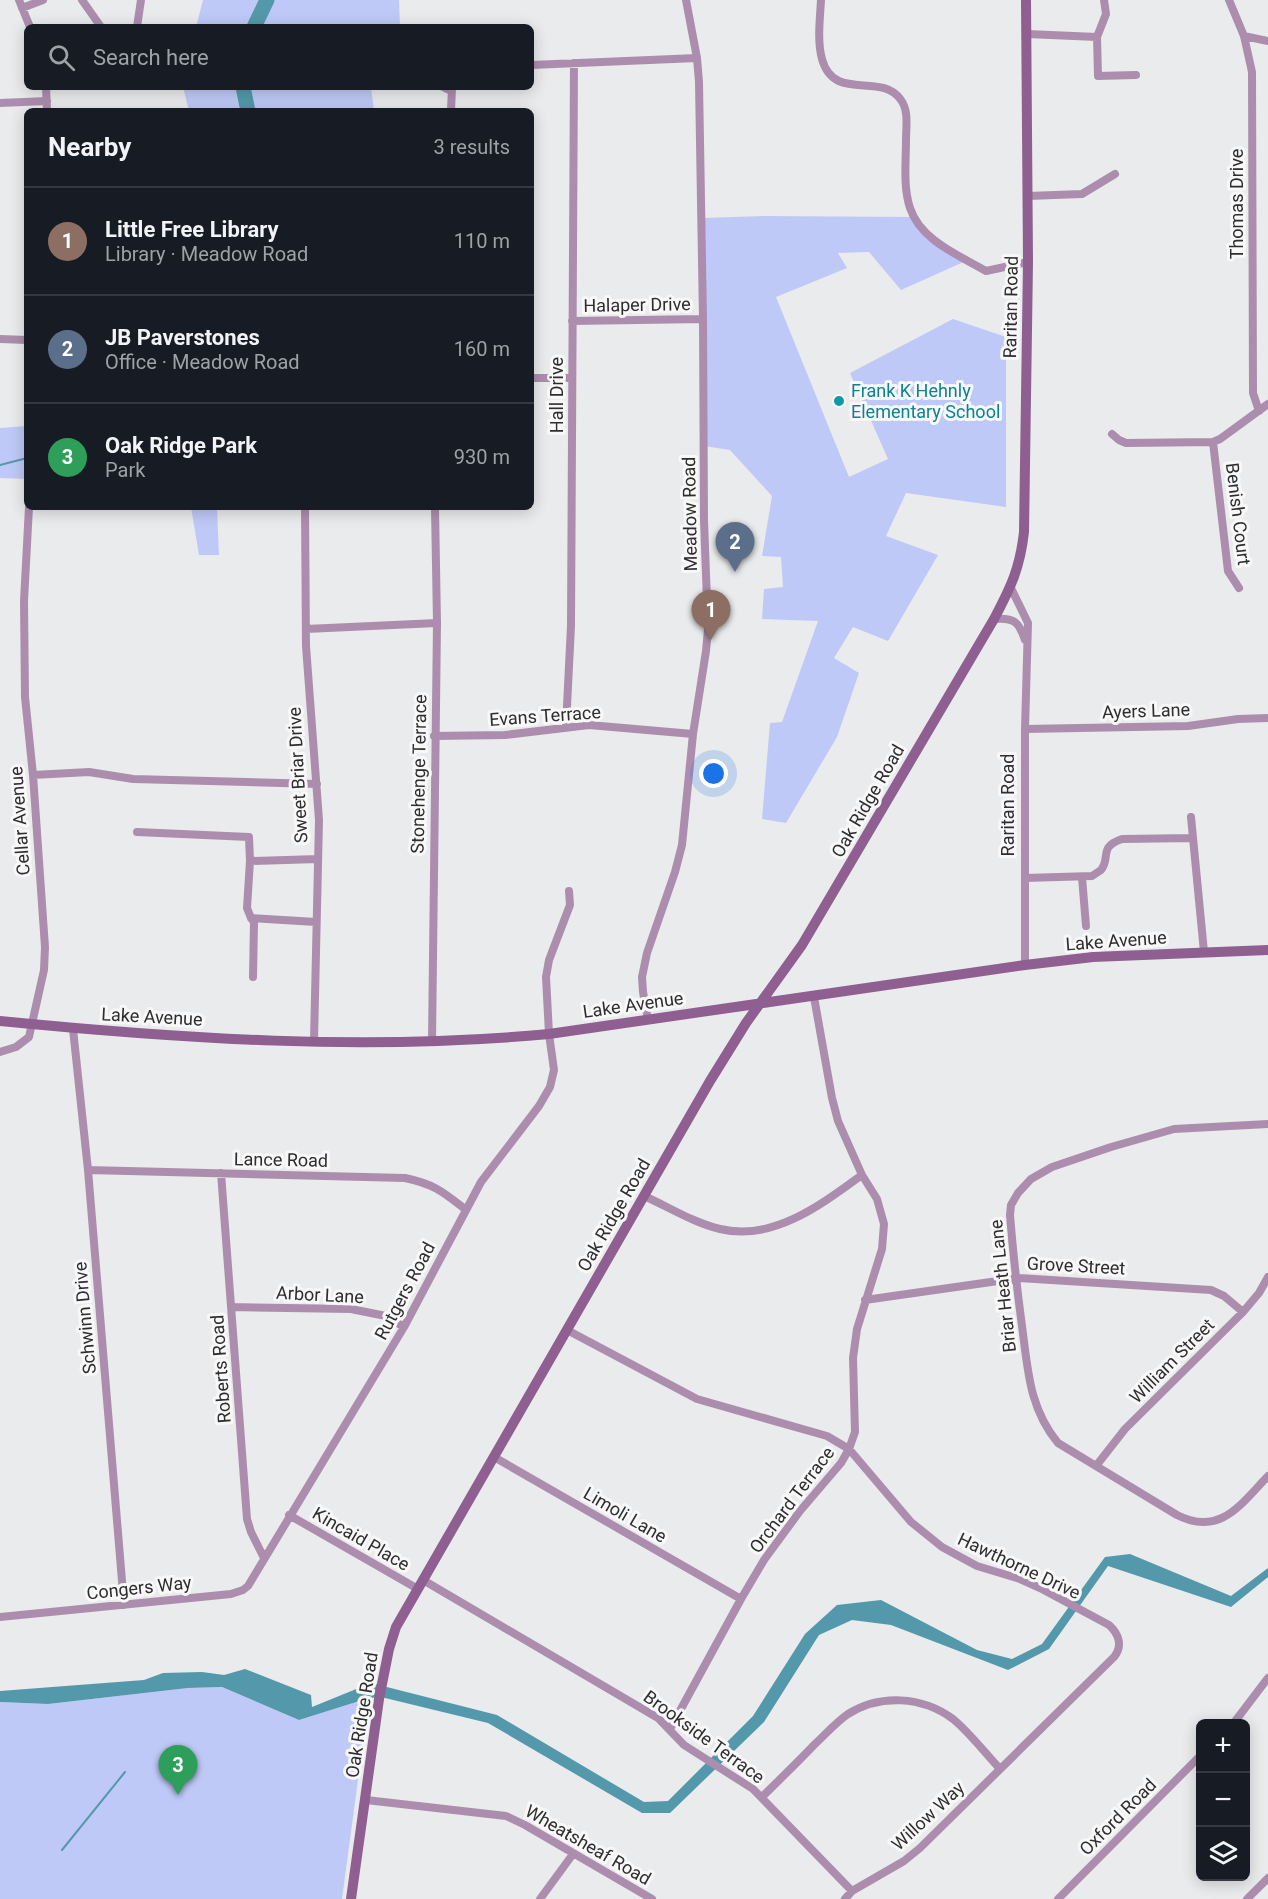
<!DOCTYPE html>
<html lang="en">
<head>
<meta charset="utf-8">
<style>
  :root { --surface:#171b24; --page:#242831; --text:#f1f3f6; --muted:#9ea1a6; --line:#363941; --accent:#7c3aed }
  body { margin:0; font-family:Roboto,sans-serif; background:var(--page); color:var(--text) }
  .controls { position:absolute; right:18px; bottom:18px; display:grid; overflow:hidden; border-radius:9px; box-shadow:0 3px 15px #0003 }
  .controls button { width:54px; height:54px; display:grid; place-items:center; padding:0; border:0; border-bottom:2px solid var(--line); background:var(--surface); color:var(--text); font:30px sans-serif }
  .you { position:absolute; left:714px; top:774px; width:21px; height:21px; margin:-15px; border:4px solid #fff; border-radius:50%; background:#1a73e8; box-shadow:0 0 0 9px #1a73e833 }
  .badge { display:grid; place-items:center; width:39px; height:39px; border-radius:50%; background:var(--accent); color:#fff; font-size:20px; font-weight:700 }
  .pin { position:absolute; translate:-50% -50px; filter:drop-shadow(0 2px 3px #0008) }
  .pin::after { content:''; position:absolute; top:32px; width:21px; height:18px; background:inherit; clip-path:polygon(0 0,100% 0,50% 100%) }
  .list { margin:0; padding:0; list-style:none }
  h2 { display:flex; justify-content:space-between; align-items:center; height:78px; margin:0; padding:0 24px; font-size:26px }
  h2 small { font-size:20px; font-weight:400; color:var(--muted) }
  .list li { display:grid; grid-template-columns:39px 1fr auto; gap:18px; align-items:center; box-sizing:border-box; height:108px; padding:0 24px; border-top:2px solid var(--line) }
  .list b { display:block; font-size:22px; white-space:nowrap }
  .list p { margin:0; font-size:20px; white-space:nowrap; color:var(--muted) }
  .list em { font-size:20px; font-style:normal; color:var(--muted) }
  .icon { flex:none; width:33px; height:33px; fill:none; stroke:currentColor; stroke-width:2; stroke-linecap:round; stroke-linejoin:round }
  .map { position:relative; flex:none; width:1268px; height:1899px; overflow:hidden }
  .search { position:absolute; background:var(--surface); box-shadow:0 3px 15px #0003; left:24px; top:24px; width:510px; height:66px; display:flex; align-items:center; gap:15px; box-sizing:border-box; padding:0 21px; border-radius:9px; color:var(--muted); font-size:22px }
  .panel { position:absolute; background:var(--surface); box-shadow:0 3px 15px #0003; left:24px; top:108px; width:510px; height:402px; border-radius:9px }
  .map>svg:first-child { display:block }
  .green { fill:#bfc9f7 }
  .water { fill:#5399ab }
  .lines { fill:none; stroke-linecap:round; stroke-linejoin:round }
  .stream { stroke:#5399ab; stroke-width:2 }
  .river { stroke:#5399ab; stroke-width:15 }
  .street { stroke:#ad8dae; stroke-width:8 }
  .secondary { stroke:#8e5f90; stroke-width:10 }
  .culture-dot { fill:#0f9aa8; stroke:#f8f8f9; stroke-width:2 }
  .labels { text-anchor:middle; stroke-width:6; stroke-linejoin:round; paint-order:stroke }
  .street-label { font-size:18px; fill:#2e2e2e; stroke:#f8f8f9 }
  .culture-label { font-size:18px; fill:#0d838f; stroke:#f8f8f9; text-anchor:start }
</style>
</head>
<body>
<div class="map">
<svg width="1268" height="1899" viewBox="0 0 1268 1899">
  <rect width="100%" height="100%" fill="#eaebec"/>
  <path class="green" d="M203 0H399L400 27H196Z
    M183 87H371L374 111H189Z
    M765 216 910 217 968 260 901 290 869 252 838 253 847 268 776 297 849 477 888 459 850 373 953 319 1006 337V507L906 493 886 536 938 555 888 641 853 627 834 658 859 673 837 737 786 823 762 819 770 723 782 722 818 621 762 619 764 589 783 587 781 557 762 556 772 496 730 450 704 446 703 218Z
    M27 426V479L0 478V428Z
    M191 507H217L219 555H199Z
    M222 1687 299 1720 369 1698 342 1899H0V1702L48 1704 188 1688Z"/>
  <path class="water" d="M1130 1554 1231 1596 1268 1568V1577L1231 1607 1108 1566 1049 1649 1008 1670 891 1625 852 1620 819 1635 764 1722 670 1813H642L488 1723 381 1697 369 1698 299 1720 222 1687 188 1688 48 1704 0 1702V1691L144 1680 163 1673 202 1672 224 1675 245 1669 311 1695 312 1707 371 1683 497 1715 644 1802 668 1801 753 1716 805 1634 837 1605 881 1600 977 1650 1012 1659 1042 1644 1105 1557Z"/>
  <g class="lines">
    <path class="stream" d="M0 465 27 458
      M62 1850 125 1772"/>
    <path class="river" d="M254 27 267 0
      M243 87 248 111"/>
    <path class="street" d="M19 0 30 27
      M82 0 101 27
      M821 0C820 19 817 41 822 59 834 103 881 71 901 100 909 111 906 127 906 140 906 162 903 187 910 208 921 241 959 255 986 271L1028 262
      M1229 0 1244 36 1252 72 1253 393 1259 411
      M22 8 43 0
      M137 27 141 0
      M1027 34 1097 37 1106 14 1104 0
      M1244 36 1268 41
      M1097 37 1098 76 1136 75
      M531 65 697 58
      M46 87 47 111
      M443 87 451 91
      M0 103 47 101
      M451 111 452 87
      M1028 196 1082 194 1115 174
      M572 321 703 319
      M0 339 27 340
      M531 378H572
      M1112 434 1119 440 1126 443 1213 442 1220 439 1268 404
      M1213 442 1228 571 1239 588
      M305 507 306 646 319 820 314 1041
      M1011 588 1028 623 1025 729V965
      M994 619C1014 617 1019 622 1025 640
      M306 629 437 623
      M566 726 571 626 574 63
      M1025 729 1188 726 1238 719 1268 718
      M434 736 505 735 589 725 693 734
      M33 775 89 772 133 779 317 784
      M1191 817 1204 952
      M137 832 249 837 250 861 247 908 251 918 254 922 253 977
      M250 861 318 859
      M1082 877 1086 926
      M1025 878 1092 876C1095 874 1098 872 1101 870 1111 858 1098 847 1122 839L1193 838
      M251 918 316 922
      M648 1020 643 992 642 977 647 953 675 872 682 845 693 734 706 651 708 629 704 520 703 319 699 82 697 58 686 0
      M73 1029 88 1170 124 1605
      M432 1042 437 623 435 507
      M0 1052 16 1047 29 1037 44 970 45 947 33 775 25 697 24 601 29 507
      M1268 1124 1174 1129 1111 1147 1052 1167 1031 1179 1018 1193 1011 1205 1010 1215C1013 1252 1017 1289 1022 1326 1028 1370 1029 1408 1058 1443L1177 1515C1220 1537 1241 1504 1268 1476
      M88 1170 405 1178C434 1184 443 1192 465 1209
      M221 1173 247 1519 251 1532 264 1558
      M644 1196C669 1207 694 1223 720 1229 773 1242 822 1204 862 1175
      M865 1300 1019 1278 1211 1290 1224 1296 1243 1312
      M231 1307 351 1309 386 1316 404 1327
      M567 1330 697 1399 827 1436 849 1449 911 1522 942 1547 977 1566 1020 1579 1040 1588 1109 1625C1119 1634 1123 1646 1114 1657L920 1848 904 1861 852 1891 845 1899
      M494 1457 741 1599
      M1096 1466 1125 1429 1243 1312 1259 1293 1268 1277
      M289 1515 418 1589
      M423 1580 658 1718 684 1745 753 1789 852 1891
      M0 1617 231 1594 243 1590 248 1586 404 1327 481 1182 539 1106 550 1087 554 1070 549 1034 546 977 549 960 570 905 569 891
      M1233 1724 1268 1678
      M670 1729 741 1599 764 1560 800 1511 841 1463 849 1449 855 1432 853 1358 857 1329 882 1249 884 1224 877 1199 862 1175 838 1121 832 1098 814 997
      M762 1797C779 1780 797 1763 814 1745 825 1735 835 1723 848 1714 880 1694 922 1696 953 1719 970 1733 985 1753 1000 1769
      M366 1800 506 1816 525 1825 652 1899
      M540 1899 573 1854
      M1058 1899 1200 1756
      M1247 1899 1268 1878"/>
    <path class="secondary" d="M0 1021C182 1039 367 1051 549 1034L1025 965 1093 957 1268 950
      M351 1899 379 1699 389 1649 396 1627 710 1081 746 1023 802 945 994 619C1011 587 1020 568 1024 532L1028 262 1026 0"/>
  </g>
  <circle class="culture-dot" cx="839" cy="401" r="6"/>
  <g class="labels">
    <g class="street-label">
      <text transform="translate(1237 204) rotate(-90)" y="6">Thomas Drive</text>
      <text transform="translate(637 305) rotate(-1)" y="6">Halaper Drive</text>
      <text transform="translate(1011 307) rotate(-89)" y="6">Raritan Road</text>
      <text transform="translate(557 395) rotate(-90)" y="6">Hall Drive</text>
      <text transform="translate(690 514) rotate(-91)" y="6">Meadow Road</text>
      <text transform="translate(1238 514) rotate(83)" y="6">Benish Court</text>
      <text transform="translate(1146 711) rotate(-2)" y="6">Ayers Lane</text>
      <text transform="translate(545 716) rotate(-4)" y="6">Evans Terrace</text>
      <text transform="translate(419 774) rotate(-89)" y="6">Stonehenge Terrace</text>
      <text transform="translate(298 775) rotate(-93)" y="6">Sweet Briar Drive</text>
      <text transform="translate(868 801) rotate(-60)" y="6">Oak Ridge Road</text>
      <text transform="translate(1008 805) rotate(-90)" y="6">Raritan Road</text>
      <text transform="translate(20 821) rotate(-94)" y="6">Cellar Avenue</text>
      <text transform="translate(1116 941) rotate(-4)" y="6">Lake Avenue</text>
      <text transform="translate(633 1005) rotate(-8)" y="6">Lake Avenue</text>
      <text transform="translate(152 1017) rotate(3)" y="6">Lake Avenue</text>
      <text transform="translate(281 1160) rotate(1)" y="6">Lance Road</text>
      <text transform="translate(614 1215) rotate(-60)" y="6">Oak Ridge Road</text>
      <text transform="translate(1076 1266) rotate(3)" y="6">Grove Street</text>
      <text transform="translate(1003 1286) rotate(-96)" y="6">Briar Heath Lane</text>
      <text transform="translate(405 1291) rotate(-62)" y="6">Rutgers Road</text>
      <text transform="translate(320 1295) rotate(3)" y="6">Arbor Lane</text>
      <text transform="translate(85 1318) rotate(-95)" y="6">Schwinn Drive</text>
      <text transform="translate(1172 1361) rotate(-45)" y="6">William Street</text>
      <text transform="translate(221 1369) rotate(-94)" y="6">Roberts Road</text>
      <text transform="translate(792 1500) rotate(-53)" y="6">Orchard Terrace</text>
      <text transform="translate(625 1515) rotate(30)" y="6">Limoli Lane</text>
      <text transform="translate(361 1539) rotate(30)" y="6">Kincaid Place</text>
      <text transform="translate(1019 1566) rotate(25)" y="6">Hawthorne Drive</text>
      <text transform="translate(139 1588) rotate(-6)" y="6">Congers Way</text>
      <text transform="translate(362 1715) rotate(-81)" y="6">Oak Ridge Road</text>
      <text transform="translate(704 1737) rotate(36)" y="6">Brookside Terrace</text>
      <text transform="translate(928 1816) rotate(-43)" y="6">Willow Way</text>
      <text transform="translate(1118 1817) rotate(-45)" y="6">Oxford Road</text>
      <text transform="translate(588 1845) rotate(30)" y="6">Wheatsheaf Road</text>
    </g>
    <g class="culture-label">
      <text x="851" y="397">Frank K Hehnly<tspan x="851" dy="21">Elementary School</tspan></text>
    </g>
  </g>
</svg>
<div class="controls">
<button>+</button>
<button>−</button>
<button><svg class="icon" aria-label="layers" viewBox="0 0 24 24"><path d="M12 4l9 5-9 5-9-5zM3 14l9 5 9-5"/></svg></button>
</div>
<div class="you"></div>
<div class="pin badge" style="left:711px;top:640px;background:#8d6e63">1</div>
<div class="pin badge" style="left:735px;top:572px;background:#5c6f8a">2</div>
<div class="pin badge" style="left:178px;top:1795px;background:#2e9e5b">3</div>
<div class="search"><svg class="icon" aria-label="search" viewBox="0 0 24 24"><circle cx="10" cy="10" r="6"/><path d="M15 15l6 6"/></svg>Search here</div>
<section class="panel">
<h2>Nearby<small>3 results</small></h2>
<ul class="list">
<li><span class="badge" style="background:#8d6e63">1</span><div><b>Little Free Library</b><p>Library · Meadow Road</p></div><em>110 m</em></li>
<li><span class="badge" style="background:#5c6f8a">2</span><div><b>JB Paverstones</b><p>Office · Meadow Road</p></div><em>160 m</em></li>
<li><span class="badge" style="background:#2e9e5b">3</span><div><b>Oak Ridge Park</b><p>Park</p></div><em>930 m</em></li>
</ul>
</section>
</div>
</body>
</html>
